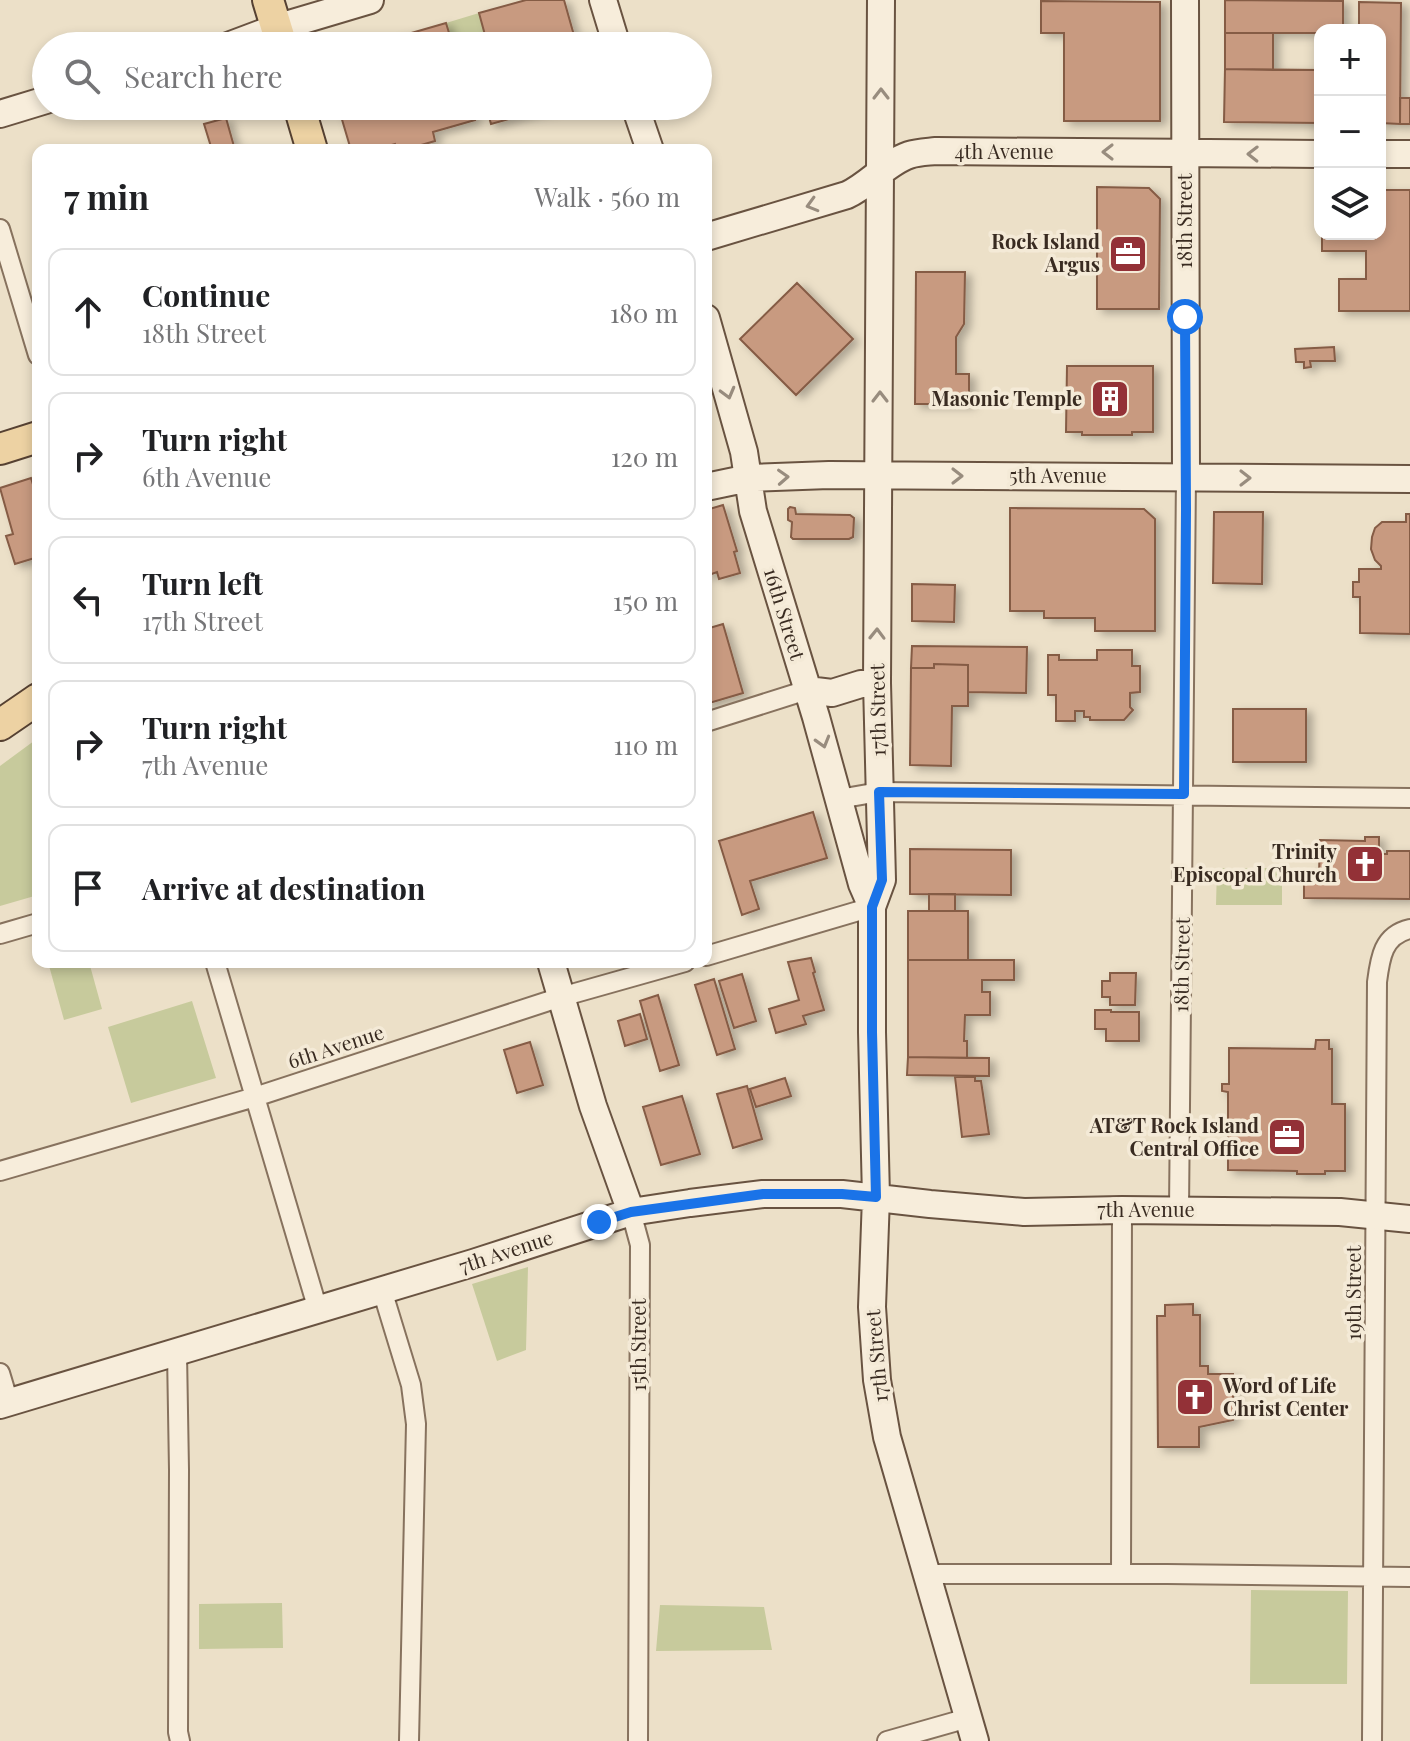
<!DOCTYPE html>
<html lang="en">
<head>
<meta charset="utf-8">
<style>
  :root { --surface:#fff; --page:#f2f2f2; --text:#202124; --muted:#757577; --line:#e0e0e0 }
  body { margin:0; font-family:"Playfair Display",serif; background:var(--page); color:var(--text) }
  .controls { position:absolute; right:24px; top:24px; display:grid; overflow:hidden; border-radius:16px; box-shadow:0 4px 12px #0003 }
  .controls button { width:72px; height:72px; display:grid; place-items:center; padding:0; border:0; border-bottom:2px solid var(--line); background:var(--surface); color:var(--text); font:40px sans-serif }
  .stop { position:absolute; width:24px; height:24px; margin:-18px; border:6px solid #1a73e8; border-radius:50%; background:#fff }
  .stop.end { background:#1a73e8; border-color:#fff; box-shadow:0 2px 8px #0008 }
  .list { margin:0; padding:0; list-style:none }
  h2 { display:flex; justify-content:space-between; align-items:center; height:104px; margin:0; padding:0 32px; font-size:34px }
  h2 small { font-size:26px; font-weight:400; color:var(--muted) }
  .list li { display:grid; grid-template-columns:52px 1fr auto; gap:24px; align-items:center; box-sizing:border-box; height:128px; margin:0 16px 16px; padding:0 16px; border:2px solid var(--line); border-radius:16px }
  .list b { display:block; font-size:30px; white-space:nowrap }
  .list p { margin:0; font-size:26px; white-space:nowrap; color:var(--muted) }
  .list em { font-size:26px; font-style:normal; color:var(--muted) }
  .icon { flex:none; width:44px; height:44px; fill:none; stroke:currentColor; stroke-width:2; stroke-linecap:round; stroke-linejoin:round }
  .map { position:relative; flex:none; width:1410px; height:1741px; overflow:hidden }
  .search { position:absolute; background:var(--surface); box-shadow:0 4px 12px #0003; left:32px; top:32px; width:680px; height:88px; display:flex; align-items:center; gap:20px; box-sizing:border-box; padding:0 28px; border-radius:44px; color:var(--muted); font-size:30px }
  .panel { position:absolute; background:var(--surface); box-shadow:0 4px 12px #0003; left:32px; top:144px; width:680px; height:824px; border-radius:16px }
  .map>svg:first-child { display:block }
  .green { fill:#c7ca9c }
  .building { fill:#c89a80; stroke:#855b45; stroke-width:2; filter:url(#shadow) }
  .lines { fill:none; stroke-linecap:round; stroke-linejoin:round }
  .street-casing { stroke:#87725e; stroke-width:22 }
  .secondary-casing { stroke:#695341; stroke-width:30 }
  .primary-casing { stroke:#564132; stroke-width:34 }
  .street { stroke:#f7eddb; stroke-width:18 }
  .secondary { stroke:#f7eddb; stroke-width:26 }
  .primary { stroke:#edd2a3; stroke-width:30 }
  .oneway { stroke:#988c7e }
  .route { stroke:#1a73e8; stroke-width:10 }
  .labels { text-anchor:middle; stroke-width:7; stroke-linejoin:round; paint-order:stroke }
  .street-label { font-size:20px; fill:#392b21; stroke:#f4ead7 }
  .poi-label { font-size:20px; font-weight:bold; fill:#392b21; stroke:#f4ead7; text-anchor:end }
</style>
</head>
<body>
<div class="map">
<svg width="1410" height="1741" viewBox="0 0 1410 1741">
  <defs>
    <filter id="shadow"><feDropShadow dx="6" dy="3.5" stdDeviation="4" flood-color="#0004"/></filter>
  </defs>
  <rect width="100%" height="100%" fill="#ece0c8"/>
  <path class="green" d="M479 13 488 46H453L446 23Z
    M38 738V895L0 906V766Z
    M1217 868H1282V905H1216Z
    M48 962H89L102 1009 64 1020Z
    M192 1001 216 1078 131 1103 108 1027Z
    M528 1267 526 1350 497 1361 472 1284Z
    M1251 1590 1348 1591 1347 1684H1250Z
    M282 1603 283 1648 199 1649V1604Z
    M660 1605 764 1607 772 1650 656 1651Z"/>
  <path class="building" d="M526 0H564L577 46H539L538 40 518 46H488L479 13Z
    M1225 0 1343 1V30H1320V33H1225Z
    M1041 1 1160 2V121H1064V33H1041Z
    M1359 2 1401 3 1400 124 1380 123V30H1359Z
    M446 23 453 46H368L385 41V43L395 41 394 38Z
    M1225 33H1273V70L1225 69Z
    M1225 69 1320 70V123L1224 122Z
    M1400 98H1410V124H1400Z
    M338 106H471L475 120 433 132 435 141 404 150H397L395 144 375 150H351Z
    M486 106H556L491 124Z
    M226 118 235 150H212L204 124Z
    M1097 187 1149 188 1160 199 1159 309H1097Z
    M1380 190H1410V311H1339V279H1366V251H1322V234H1380Z
    M916 272H965L964 324 956 337V374H969V404H915Z
    M797 283 853 339 796 395 740 339Z
    M1334 347 1335 361H1310L1311 367 1304 368V362H1296L1295 349Z
    M1067 366H1153V432H1132V435H1082V432H1066Z
    M31 478 38 501V557L15 564 6 536 13 534 0 488Z
    M723 505 737 551 734 552 740 573 719 579 717 572 706 576V510Z
    M790 507 795 508 796 514 850 515 854 518 853 537 849 539H793L791 537 792 522 788 520V509Z
    M1010 508 1144 509 1155 519V631H1095V618H1044V611H1010Z
    M1214 512H1263L1262 584 1213 583Z
    M1406 514H1410V634L1360 633V597H1353V582H1359V569H1381V566L1375 560 1371 549 1372 537 1375 528 1382 522H1406Z
    M912 584 955 585 954 622 912 621Z
    M723 624 743 693 706 704V629Z
    M912 646 1027 647 1026 693 968 692V665L934 664V668H911Z
    M1097 650H1132V666H1140V692L1130 693V707L1133 710 1124 720H1090V717H1084V711H1075V721H1056V695H1048V655H1059V660H1097Z
    M934 664 968 665V706H952L951 766 910 765 911 668H934Z
    M1233 709H1306V762H1233Z
    M813 812 827 858 750 881 759 909 742 915 719 841Z
    M1365 837H1379V854H1387V851H1410V899L1304 898V873H1319L1320 840 1365 841Z
    M910 849 1011 850V895L910 894Z
    M929 894H955V911H929Z
    M908 911H968V960H908Z
    M811 958 815 972 813 973 824 1010 803 1016 806 1024 776 1033 769 1009 799 1000 788 962Z
    M908 960H1014V980H982V992H990V1015H965L964 1041H967V1058L908 1057Z
    M1110 973H1136L1135 1005H1110V997H1102V981H1110Z
    M742 974 756 1021 734 1028 719 981Z
    M714 979 735 1049 717 1055 695 985Z
    M658 995 679 1065 660 1071 640 1001Z
    M1095 1010H1111V1012H1139V1041H1106V1029H1095Z
    M640 1014 647 1039 625 1046 618 1021Z
    M1316 1040H1329V1049H1332V1104H1345V1171H1325V1174H1297V1171L1228 1170V1092L1222 1091V1084H1229V1048L1315 1049Z
    M530 1042 543 1085 517 1093 504 1050Z
    M908 1057 989 1058V1076L907 1075Z
    M955 1077H975V1081H981L989 1134 962 1137Z
    M785 1078 791 1096 756 1107 750 1089Z
    M747 1086 762 1139 733 1148 717 1094Z
    M682 1096 700 1154 661 1165 643 1107Z
    M1193 1304V1315H1200V1366H1208V1374H1233V1420L1199 1427V1447H1158L1157 1316H1165V1305Z"/>
  <g class="lines">
    <g class="street-casing">
      <path id="street" d="M0 229 38 355
        M706 722 807 690
        M839 799 879 792 1410 798
        M0 934 38 923
        M706 956 872 907
        M215 962 318 1310
        M0 1171 255 1097 561 997 685 962
        M1179 1210 1186 477
        M631 1212 640 1245 638 1741
        M382 1290 411 1385 416 1424 409 1741
        M177 1353 179 1470 178 1732 180 1741
        M0 1373 9 1403
        M926 1574H1167L1410 1577
        M1121 1574 1122 1210
        M887 1741 968 1718
        M1372 1741 1377 982C1380 958 1383 935 1410 929"/>
    </g>
    <g class="secondary-casing">
      <path id="secondary" d="M603 0 617 46
        M881 0 877 683 882 880 872 907V1032L876 1197 872 1307 877 1380 887 1437 975 1741
        M1185 0 1186 477
        M228 46 276 28 370 0
        M635 106 650 150
        M0 114 46 100
        M1380 154H1410
        M706 237 847 195C869 185 886 163 909 155 918 152 927 152 936 151L1320 154
        M706 318 744 452 753 511 816 717 862 884 872 907
        M706 487 749 478 829 475 1410 479
        M807 690 832 693 861 684 877 683
        M551 962 593 1106 631 1212
        M0 1405 473 1263 631 1212 690 1203 763 1194H842L930 1204 1024 1212 1122 1210 1340 1212 1410 1219"/>
    </g>
    <g class="primary-casing">
      <path id="primary" d="M268 0 282 46
        M299 106 312 150
        M0 449 38 437
        M0 725 38 699"/>
    </g>
    <use href="#street" class="street"/>
    <use href="#secondary" class="secondary"/>
    <use href="#primary" class="primary"/>
  </g>
  <defs><path id="oneway-chevron" d="M-2-3.5L2.5 0L-2 3.5" fill="none" stroke-width="1.6" stroke-linecap="round" stroke-linejoin="round" transform="scale(2)"/></defs>
  <g class="oneway">
    <use href="#oneway-chevron" transform="translate(881 94) rotate(-90)"/>
    <use href="#oneway-chevron" transform="translate(1108 152) rotate(-180)"/>
    <use href="#oneway-chevron" transform="translate(1253 154) rotate(-179)"/>
    <use href="#oneway-chevron" transform="translate(812 205) rotate(164)"/>
    <use href="#oneway-chevron" transform="translate(728 393) rotate(75)"/>
    <use href="#oneway-chevron" transform="translate(880 397) rotate(-90)"/>
    <use href="#oneway-chevron" transform="translate(957 476)"/>
    <use href="#oneway-chevron" transform="translate(783 477) rotate(-3)"/>
    <use href="#oneway-chevron" transform="translate(1245 478)"/>
    <use href="#oneway-chevron" transform="translate(877 634) rotate(-89)"/>
    <use href="#oneway-chevron" transform="translate(823 742) rotate(74)"/>
  </g>
  <g class="lines">
    <path class="route" d="M599 1222 631 1212 763 1194H842L876 1197 872 1032V907L882 880 879 792 1184 794 1186 510 1185 317"/>
  </g>
  <defs>
    <g id="office-square" transform="scale(2)"><rect x="-9" y="-9" width="18" height="18" rx="4" fill="#933137" stroke="#f4ead7"/><path d="M-6-3h4V-5.5h4V-3h4V5H-6ZM-1-4.5V-3h2v-1.5ZM-6 0V1H6V0Z" fill="#fff"/></g>
    <g id="building-square" transform="scale(2)"><rect x="-9" y="-9" width="18" height="18" rx="4" fill="#933137" stroke="#f4ead7"/><path d="M-4-6H4V6H1V3H-1V6H-4ZM-2.5-4.3h1.7v1.8h-1.7ZM.8-4.3h1.7v1.8H.8ZM-2.5-1h1.7V.8h-1.7ZM.8-1h1.7V.8H.8Z" fill="#fff"/></g>
    <g id="church-square" transform="scale(2)"><rect x="-9" y="-9" width="18" height="18" rx="4" fill="#933137" stroke="#f4ead7"/><path d="M-1.2-6h2.4v3.5h3.3v2.4h-3.3V6h-2.4V-.1h-3.3v-2.4h3.3Z" fill="#fff"/></g>
  </defs>
  <g fill-rule="evenodd">
    <use href="#office-square" x="1128" y="254"/>
    <use href="#building-square" x="1110" y="399"/>
    <use href="#church-square" x="1365" y="864"/>
    <use href="#office-square" x="1287" y="1137"/>
    <use href="#church-square" x="1195" y="1397"/>
  </g>
  <g class="labels">
    <g class="street-label">
      <text x="1004" y="159">4th Avenue</text>
      <text transform="translate(1185 221) rotate(-90)" y="7">18th Street</text>
      <text x="1058" y="483">5th Avenue</text>
      <text transform="translate(784 614) rotate(73)" y="7">16th Street</text>
      <text transform="translate(878 710) rotate(-91)" y="7">17th Street</text>
      <text transform="translate(1182 965) rotate(-89)" y="7">18th Street</text>
      <text transform="translate(336 1047) rotate(-18)" y="7">6th Avenue</text>
      <text x="1146" y="1217">7th Avenue</text>
      <text transform="translate(506 1252) rotate(-18)" y="7">7th Avenue</text>
      <text transform="translate(1354 1293) rotate(-90)" y="7">19th Street</text>
      <text transform="translate(639 1345) rotate(-90)" y="7">15th Street</text>
      <text transform="translate(877 1356) rotate(-95)" y="7">17th Street</text>
    </g>
    <g class="poi-label">
      <text x="1100" y="249">Rock Island<tspan x="1100" dy="23">Argus</tspan></text>
      <text x="1082" y="406">Masonic Temple</text>
      <text x="1337" y="859">Trinity<tspan x="1337" dy="23">Episcopal Church</tspan></text>
      <text x="1259" y="1133">AT&amp;T Rock Island<tspan x="1259" dy="23">Central Office</tspan></text>
      <text x="1223" y="1393" text-anchor="start">Word of Life<tspan x="1223" dy="23">Christ Center</tspan></text>
    </g>
  </g>
</svg>
<div class="controls">
<button>+</button>
<button>−</button>
<button><svg class="icon" aria-label="layers" viewBox="0 0 24 24"><path d="M12 4l9 5-9 5-9-5zM3 14l9 5 9-5"/></svg></button>
</div>
<div class="stop" style="left:1185px;top:317px"></div>
<div class="stop end" style="left:599px;top:1222px"></div>
<div class="search"><svg class="icon" aria-label="search" viewBox="0 0 24 24"><circle cx="10" cy="10" r="6"/><path d="M15 15l6 6"/></svg>Search here</div>
<section class="panel">
<h2>7 min<small>Walk · 560 m</small></h2>
<ul class="list">
<li><svg class="icon" aria-label="ahead" viewBox="0 0 24 24"><path d="M12 20V5M6 11l6-6 6 6"/></svg><div><b>Continue</b><p>18th Street</p></div><em>180 m</em></li>
<li><svg class="icon" aria-label="right" viewBox="0 0 24 24"><path d="M7 20v-9h11M14 6l5 5-5 5"/></svg><div><b>Turn right</b><p>6th Avenue</p></div><em>120 m</em></li>
<li><svg class="icon" aria-label="left" viewBox="0 0 24 24"><path d="M17 20v-9H6M10 6l-5 5 5 5"/></svg><div><b>Turn left</b><p>17th Street</p></div><em>150 m</em></li>
<li><svg class="icon" aria-label="right" viewBox="0 0 24 24"><path d="M7 20v-9h11M14 6l5 5-5 5"/></svg><div><b>Turn right</b><p>7th Avenue</p></div><em>110 m</em></li>
<li><svg class="icon" aria-label="arrive" viewBox="0 0 24 24"><path d="M6 21V4h12l-3 4 3 4H6"/></svg><div><b>Arrive at destination</b></div></li>
</ul>
</section>
</div>
</body>
</html>
